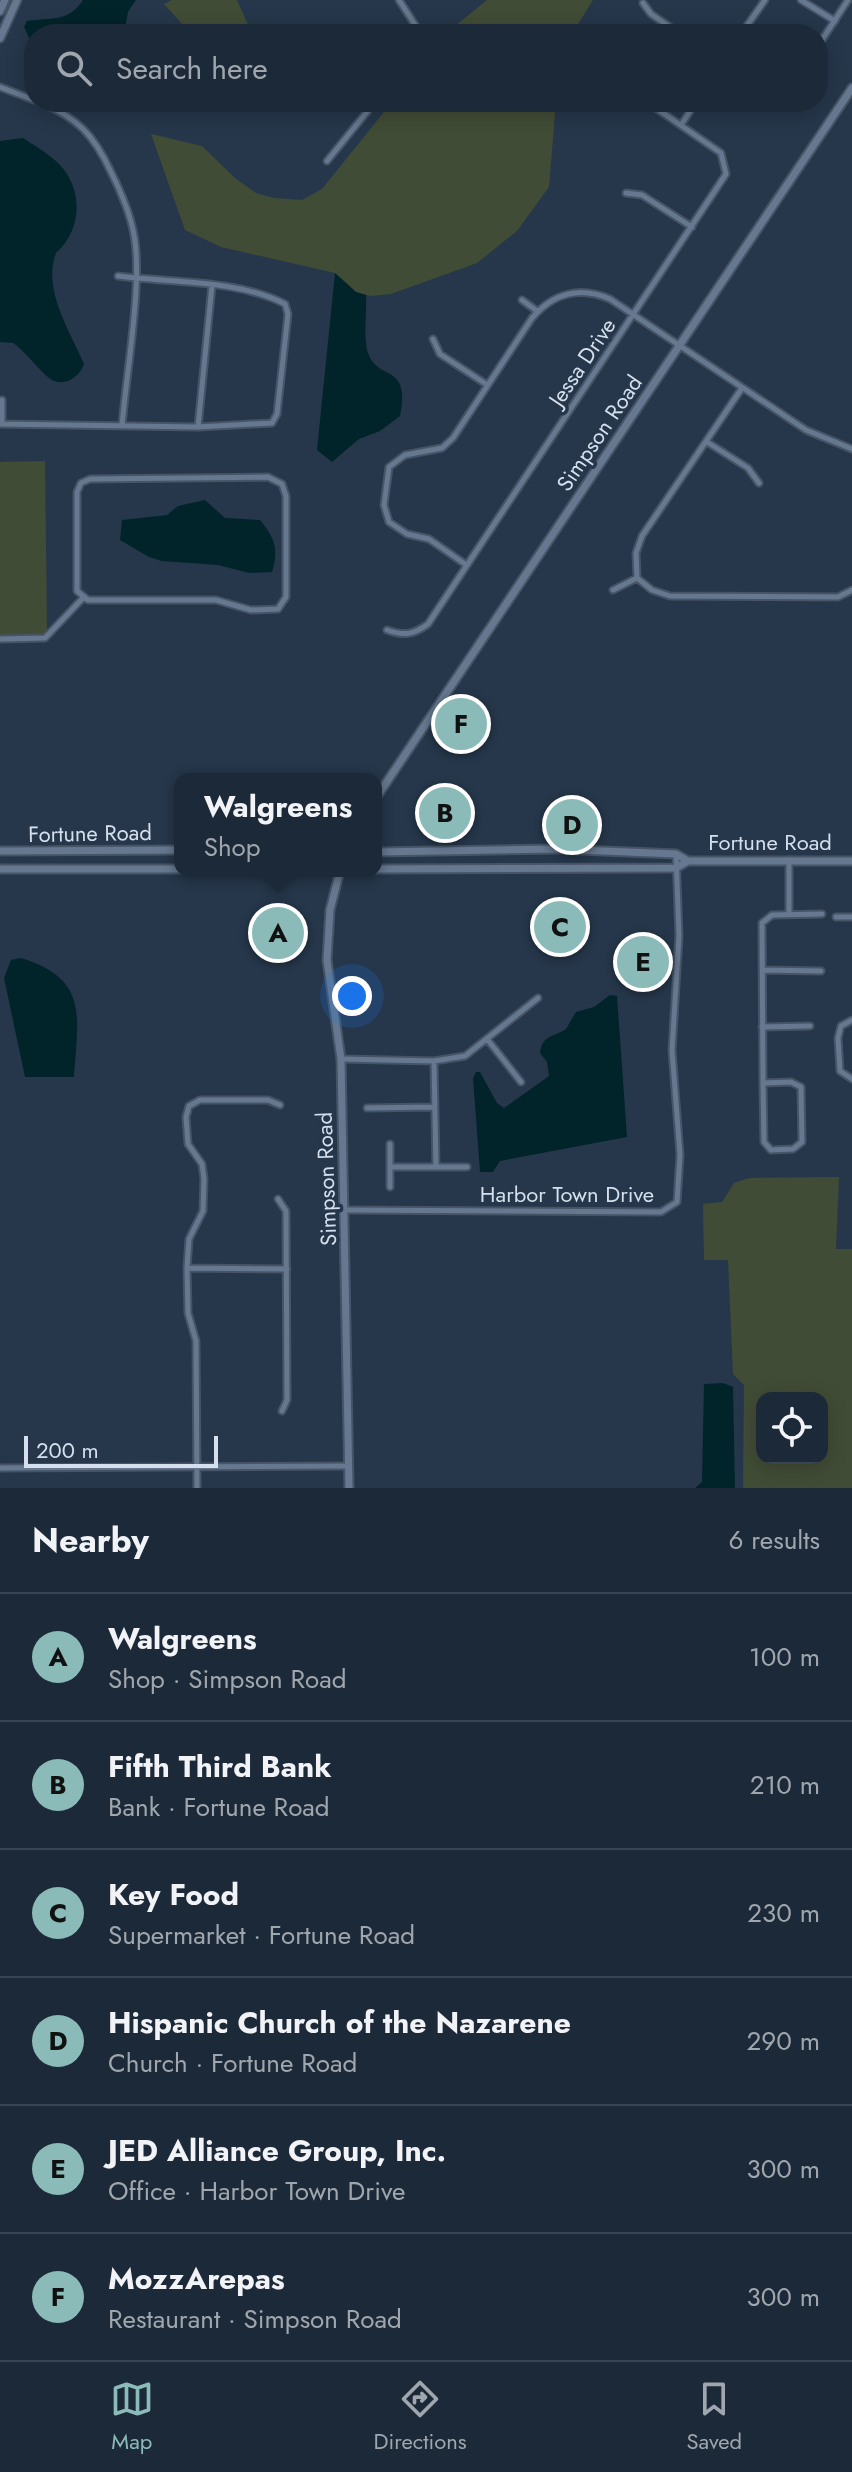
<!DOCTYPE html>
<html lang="en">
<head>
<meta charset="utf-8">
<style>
  :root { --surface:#1c2938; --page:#253140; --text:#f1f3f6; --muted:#a0a6ae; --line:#3a4553; --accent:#8bbbb9 }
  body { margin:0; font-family:Jost,sans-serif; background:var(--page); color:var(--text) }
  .controls { position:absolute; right:24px; bottom:24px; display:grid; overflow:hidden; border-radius:16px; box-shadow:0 4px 20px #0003 }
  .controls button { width:72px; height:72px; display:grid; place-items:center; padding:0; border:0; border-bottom:2px solid var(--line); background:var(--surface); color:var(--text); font:40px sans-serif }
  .scale { position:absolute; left:24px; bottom:20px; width:194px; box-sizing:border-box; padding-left:8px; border:4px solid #d5dfed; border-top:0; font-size:22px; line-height:28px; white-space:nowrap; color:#d5dfed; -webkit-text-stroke:6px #26374b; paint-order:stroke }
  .you { position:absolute; left:352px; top:996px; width:28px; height:28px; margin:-20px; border:6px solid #fff; border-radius:50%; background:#1a73e8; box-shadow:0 0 0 12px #1a73e833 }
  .badge { display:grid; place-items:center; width:52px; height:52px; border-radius:50%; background:var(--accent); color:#111; font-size:26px; font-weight:700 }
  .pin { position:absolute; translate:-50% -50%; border:4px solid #fff; box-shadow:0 2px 8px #0006 }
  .popup { position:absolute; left:174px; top:773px; width:208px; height:104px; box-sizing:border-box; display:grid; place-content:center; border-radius:16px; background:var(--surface); filter:drop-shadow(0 2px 6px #0005); font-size:26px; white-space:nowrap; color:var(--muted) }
  .popup b { font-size:30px; color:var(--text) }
  .popup::after { content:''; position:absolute; left:50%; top:100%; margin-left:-16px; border:16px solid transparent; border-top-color:var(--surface) }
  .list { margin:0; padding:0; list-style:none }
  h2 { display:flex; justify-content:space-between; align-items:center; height:104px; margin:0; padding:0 32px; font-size:34px }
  h2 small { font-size:26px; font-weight:400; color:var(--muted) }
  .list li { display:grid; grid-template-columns:52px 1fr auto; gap:24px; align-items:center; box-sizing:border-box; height:128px; padding:0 32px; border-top:2px solid var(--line) }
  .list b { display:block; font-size:30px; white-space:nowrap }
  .list p { margin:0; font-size:26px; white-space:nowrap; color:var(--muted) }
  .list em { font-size:26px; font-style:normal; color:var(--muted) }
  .icon { flex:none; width:44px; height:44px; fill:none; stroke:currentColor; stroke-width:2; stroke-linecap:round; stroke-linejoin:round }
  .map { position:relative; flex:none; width:852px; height:1488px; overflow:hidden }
  .search { position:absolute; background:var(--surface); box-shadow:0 4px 20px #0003; left:24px; right:24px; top:24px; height:88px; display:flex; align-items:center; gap:20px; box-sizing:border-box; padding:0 28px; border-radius:32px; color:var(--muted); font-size:30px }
  .sheet { height:872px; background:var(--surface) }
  nav { display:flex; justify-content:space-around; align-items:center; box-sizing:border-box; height:112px; border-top:2px solid var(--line); background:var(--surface); font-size:22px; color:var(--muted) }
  nav a { display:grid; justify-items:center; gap:4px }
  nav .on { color:var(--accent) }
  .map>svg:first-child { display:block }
  .green { fill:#414c36; fill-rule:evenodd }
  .water { fill:#00242a }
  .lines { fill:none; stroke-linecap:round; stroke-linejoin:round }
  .street-casing { stroke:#465466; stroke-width:9 }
  .secondary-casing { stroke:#465466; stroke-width:11 }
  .street { stroke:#65788f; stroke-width:5 }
  .secondary { stroke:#65788f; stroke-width:7 }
  .labels { text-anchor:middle; stroke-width:7; stroke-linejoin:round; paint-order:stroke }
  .street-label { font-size:22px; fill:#d5dfed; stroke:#26374b }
</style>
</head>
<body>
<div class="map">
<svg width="852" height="1488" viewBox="0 0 852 1488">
  <rect width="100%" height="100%" fill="#26374b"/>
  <path class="green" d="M172 0H237L252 34H191L164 4Z
    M487 0H593L572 34H445Z
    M392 102H556L549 187 517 231 477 263 391 294 370 296 356 292 335 273 221 247 185 230 151 134 202 146 235 178 256 193 274 198 302 200 322 189Z
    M45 461 47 631 44 635H0V462Z
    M839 1177 836 1249H852V1488H743L744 1385 733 1374 728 1260H704L703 1204 722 1202 734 1183 749 1178ZM762 1398H822V1458H762Z"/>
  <path class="water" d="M83 0H136L128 12 124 34H34V48L24 27 27 21C51 17 68 23 83 0Z
    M23 138C35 146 48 153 59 164 84 190 82 230 56 253 42 289 70 331 84 364 80 376 66 387 52 380 43 375 26 352 13 343L0 342V141Z
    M335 273 356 292 366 295C367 312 363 338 368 353 378 382 411 362 400 416L380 431 359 439 332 462 317 450Z
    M205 500 225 518 260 520C275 538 279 550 272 572L249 573 218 565 162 561 149 557 120 540 122 520 167 515 178 506Z
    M21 958C89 979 78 1016 74 1077H25L4 978 11 960Z
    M610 995 617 996 627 1137 510 1159 500 1161 493 1172H480L473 1078 476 1072H480L497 1103 504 1108 549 1076 547 1062 540 1053C542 1035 554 1037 566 1029L576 1012 594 1007Z
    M723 1383 733 1387 735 1488H695L702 1482 704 1384Z"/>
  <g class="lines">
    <g class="street-casing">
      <path id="street" d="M399 0 421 34
        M801 0 835 21
        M643 3 651 14 680 34
        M741 34 765 0
        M818 46 848 0
        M0 87 34 100
        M39 102C77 117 94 135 111 172 121 192 130 212 134 235 143 282 126 375 122 426
        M681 125 696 102
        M327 161 375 102
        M626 193 642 195 692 227
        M522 300 537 311
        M433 339 440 354 486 384
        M742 388 642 536 636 553 637 578 652 590 670 596 838 597 852 590
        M2 423V400
        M0 424 198 427 272 423 277 414 288 314 285 304C236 279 172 283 118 276
        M198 427 212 285
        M707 442 748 468 759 483
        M268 477 282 484 286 496V597L278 609 251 610 216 600H88L77 591V492L81 483 90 479Z
        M465 564 429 539 407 534 389 522 384 505 389 467 405 455 442 448 453 438 532 318C553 293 580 286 610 299L806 430 852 449
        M613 590 637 578
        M387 630C404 636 413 635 428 624L726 174 721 153 647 102
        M0 639 45 638 83 598
        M789 860V914
        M836 917H852
        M762 970 821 971
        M852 1020 841 1026 838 1038 840 1071 852 1079
        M762 1027 810 1026
        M487 1039 521 1082
        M341 1059 434 1061 465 1056 538 998
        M791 1082 801 1087 802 1142 793 1149 771 1150 764 1142 763 1083Z
        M763 1083 762 923 772 915 822 914
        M367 1108 434 1107
        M390 1167H436L434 1061
        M436 1167H467
        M390 1187V1144
        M278 1199 286 1211 287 1400 282 1411
        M345 1210 661 1212 677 1202 680 1155 672 1050 679 936 676 854
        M187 1268 287 1269
        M0 1468 349 1466
        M197 1488 196 1341 188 1313 187 1268 189 1239 203 1211 204 1179 202 1164 188 1144 186 1117 189 1106 200 1100H268L280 1105"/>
    </g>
    <g class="secondary-casing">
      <path id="secondary" d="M0 11 5 0
        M0 38 17 0
        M376 798 852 88
        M0 851 180 850
        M376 852 555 849 676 854 688 861H852
        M0 869H180
        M376 869 676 868 688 861
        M340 871 330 910 327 960 341 1059 349 1488"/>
    </g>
    <use href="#street" class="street"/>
    <use href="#secondary" class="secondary"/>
  </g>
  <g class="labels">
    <g class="street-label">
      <text transform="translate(582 362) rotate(-56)" y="8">Jessa Drive</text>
      <text transform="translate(599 433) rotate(-56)" y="8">Simpson Road</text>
      <text transform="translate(90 833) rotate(-1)" y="8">Fortune Road</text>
      <text x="770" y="850">Fortune Road</text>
      <text transform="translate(326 1179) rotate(-92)" y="8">Simpson Road</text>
      <text x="567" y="1202">Harbor Town Drive</text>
    </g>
  </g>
</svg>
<div class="controls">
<button><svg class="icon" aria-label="locate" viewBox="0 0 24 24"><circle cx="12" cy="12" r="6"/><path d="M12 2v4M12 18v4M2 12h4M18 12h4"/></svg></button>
</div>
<div class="scale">200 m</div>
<div class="you"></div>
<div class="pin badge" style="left:278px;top:933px">A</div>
<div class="popup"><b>Walgreens</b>Shop</div>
<div class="pin badge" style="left:445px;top:813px">B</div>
<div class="pin badge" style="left:560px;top:927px">C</div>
<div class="pin badge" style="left:572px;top:825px">D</div>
<div class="pin badge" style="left:643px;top:962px">E</div>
<div class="pin badge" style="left:461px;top:724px">F</div>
<div class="search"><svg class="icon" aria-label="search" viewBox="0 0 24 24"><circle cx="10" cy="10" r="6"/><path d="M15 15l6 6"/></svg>Search here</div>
</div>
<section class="sheet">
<h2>Nearby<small>6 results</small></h2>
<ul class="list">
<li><span class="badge">A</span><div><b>Walgreens</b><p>Shop · Simpson Road</p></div><em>100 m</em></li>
<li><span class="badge">B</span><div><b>Fifth Third Bank</b><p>Bank · Fortune Road</p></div><em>210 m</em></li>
<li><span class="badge">C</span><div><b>Key Food</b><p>Supermarket · Fortune Road</p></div><em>230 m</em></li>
<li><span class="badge">D</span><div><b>Hispanic Church of the Nazarene</b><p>Church · Fortune Road</p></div><em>290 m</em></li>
<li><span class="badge">E</span><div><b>JED Alliance Group, Inc.</b><p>Office · Harbor Town Drive</p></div><em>300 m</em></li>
<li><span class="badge">F</span><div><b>MozzArepas</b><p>Restaurant · Simpson Road</p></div><em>300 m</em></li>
</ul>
</section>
<nav>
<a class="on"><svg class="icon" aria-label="map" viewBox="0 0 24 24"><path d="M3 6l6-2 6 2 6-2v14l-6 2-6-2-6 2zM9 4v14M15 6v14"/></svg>Map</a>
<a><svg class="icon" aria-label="directions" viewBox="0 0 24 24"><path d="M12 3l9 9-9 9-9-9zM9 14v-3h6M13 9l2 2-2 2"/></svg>Directions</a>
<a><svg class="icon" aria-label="saved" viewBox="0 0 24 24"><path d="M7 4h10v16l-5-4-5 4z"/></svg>Saved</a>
</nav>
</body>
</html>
